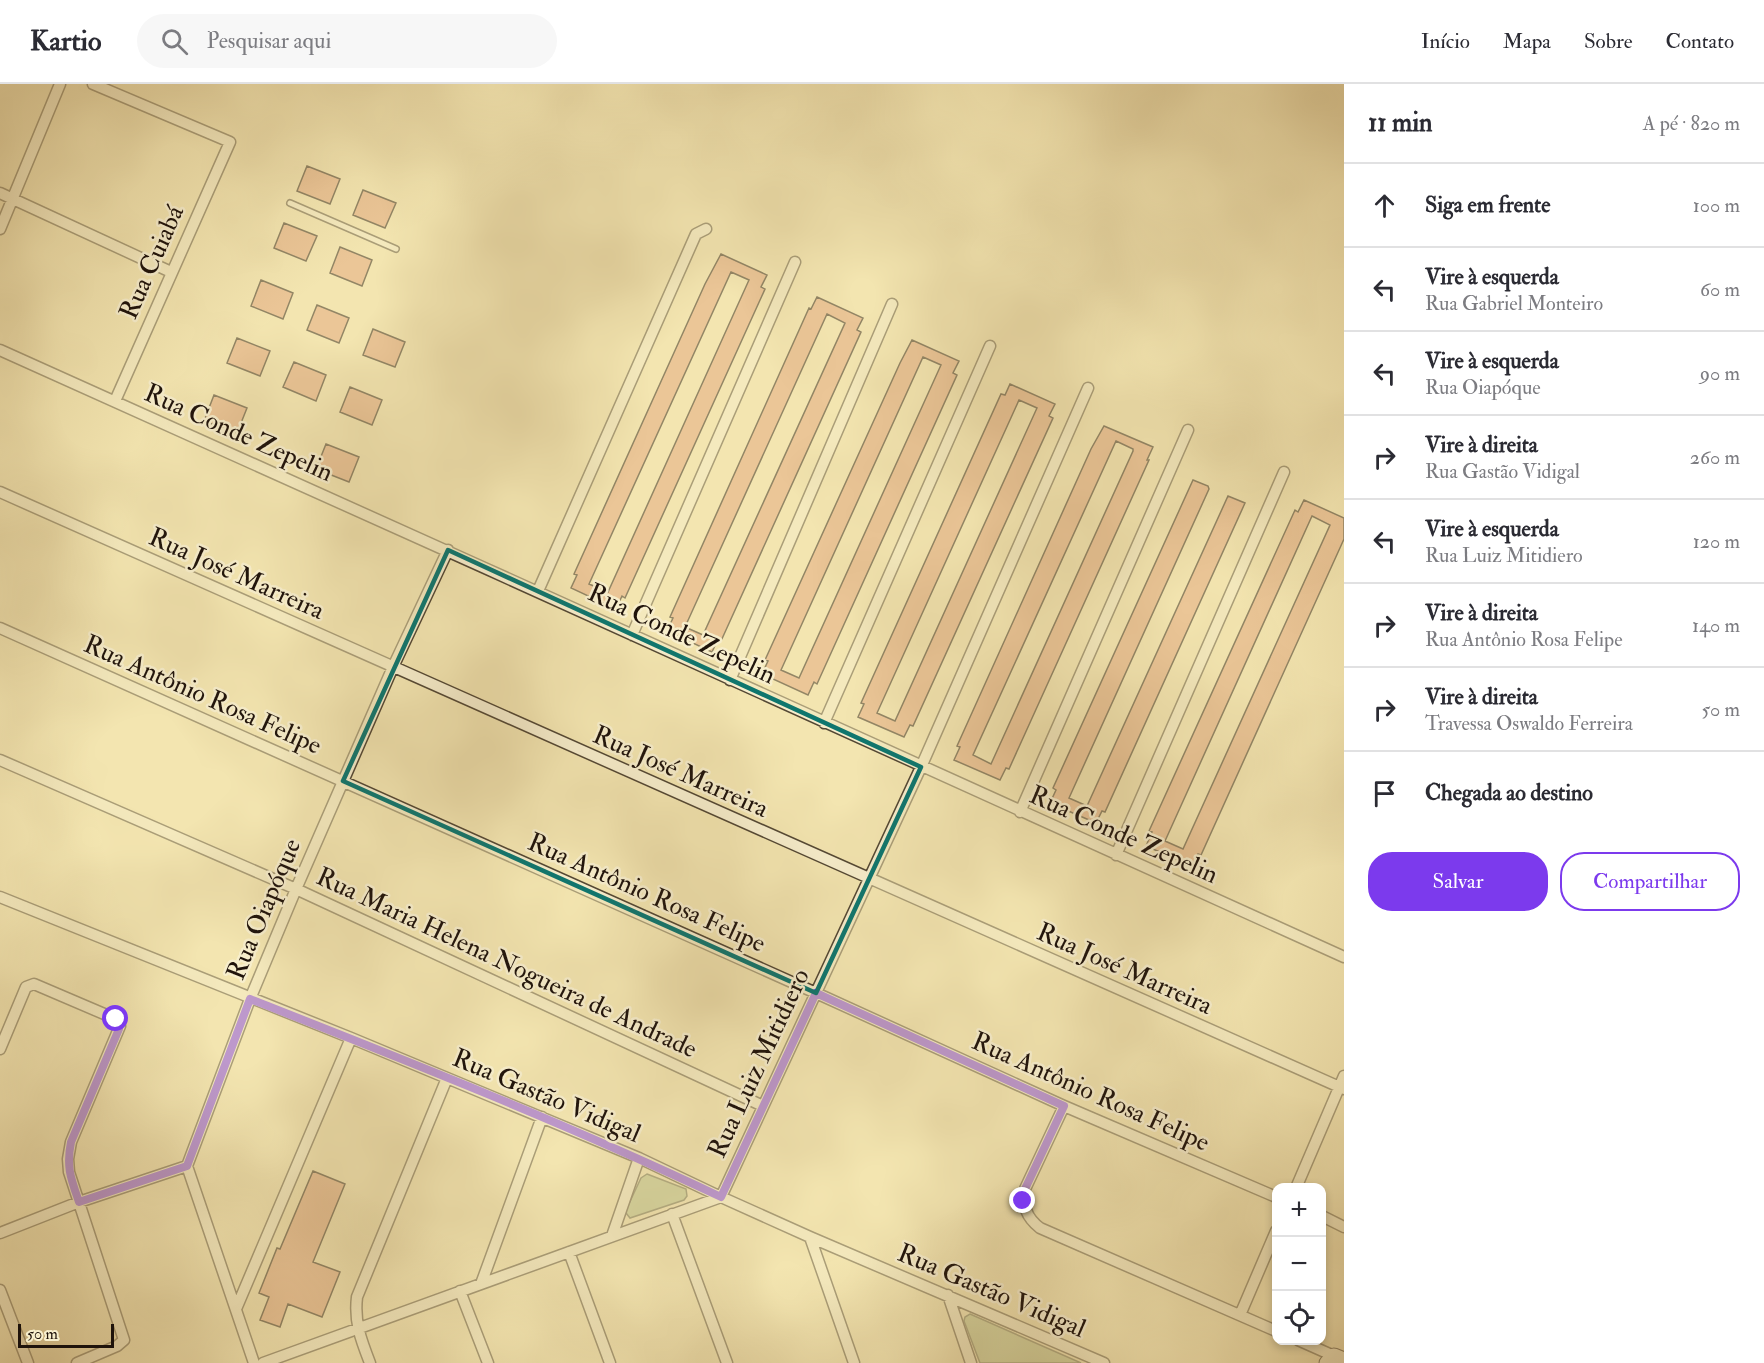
<!DOCTYPE html>
<html lang="pt">
<head>
<meta charset="utf-8">
<style>
  :root { --surface:#fff; --page:#f7f7f7; --text:#2b2b33; --muted:#7c7c81; --line:#e1e1e2; --accent:#7c3aed }
  body { margin:0; font-family:"IM FELL Double Pica",serif; background:var(--page); color:var(--text) }
  .controls { position:absolute; right:18px; bottom:18px; display:grid; overflow:hidden; border-radius:12px; box-shadow:0 3px 9px #0003 }
  .controls button { width:54px; height:54px; display:grid; place-items:center; padding:0; border:0; border-bottom:2px solid var(--line); background:var(--surface); color:var(--text); font:30px sans-serif }
  .scale { position:absolute; left:18px; bottom:15px; width:96px; box-sizing:border-box; padding-left:6px; border:3px solid #1f130b; border-top:0; font-size:16px; line-height:21px; white-space:nowrap; color:#1f130b; -webkit-text-stroke:4px #f7eecc; paint-order:stroke }
  .stop { position:absolute; width:18px; height:18px; margin:-14px; border:4px solid #7c3aed; border-radius:50%; background:#fff }
  .stop.end { background:#7c3aed; border-color:#fff; box-shadow:0 2px 6px #0008 }
  .list { margin:0; padding:0; list-style:none }
  h2 { display:flex; justify-content:space-between; align-items:center; height:78px; margin:0; padding:0 24px; font-size:26px }
  h2 small { font-size:20px; font-weight:400; color:var(--muted) }
  .list li { display:grid; grid-template-columns:39px 1fr auto; gap:18px; align-items:center; box-sizing:border-box; height:84px; padding:0 24px; border-top:2px solid var(--line) }
  .list b { display:block; font-size:22px; white-space:nowrap }
  .list p { margin:0; font-size:20px; white-space:nowrap; color:var(--muted) }
  .list em { font-size:20px; font-style:normal; color:var(--muted) }
  .actions { display:flex; gap:12px; padding:18px 24px }
  .actions a { flex:1; padding:14px 0; border:2px solid var(--accent); border-radius:24px; text-align:center; font-size:21px; color:var(--accent) }
  .actions .main { background:var(--accent); color:#fff }
  .icon { flex:none; width:33px; height:33px; fill:none; stroke:currentColor; stroke-width:2; stroke-linecap:round; stroke-linejoin:round }
  .map { position:relative; flex:none; width:1344px; height:1279px; overflow:hidden }
  header { display:flex; align-items:center; gap:36px; box-sizing:border-box; height:84px; padding:0 30px; background:var(--surface); border-bottom:2px solid var(--line) }
  header strong { font-size:28px }
  nav { display:flex; gap:33px; margin-inline-start:auto; font-size:21px }
  .search { width:420px; height:54px; background:var(--page); display:flex; align-items:center; gap:15px; box-sizing:border-box; padding:0 21px; border-radius:33px; color:var(--muted); font-size:22px }
  main { display:flex }
  aside { flex:1; background:var(--surface) }
  .map>svg:first-child { display:block }
  .green { fill:#bac58c; stroke:#6c6c4c; stroke-width:1.5 }
  .building { fill:#e3a179; stroke:#1f130b; stroke-width:1.5; fill-rule:evenodd }
  .lines { fill:none; stroke-linecap:round; stroke-linejoin:round }
  .lane-casing { stroke:#544834; stroke-width:8 }
  .street-casing { stroke:#544834; stroke-width:13 }
  .secondary-casing { stroke:#1f130b; stroke-width:17 }
  .lane { stroke:#f7eecc; stroke-width:5 }
  .street { stroke:#f7eecc; stroke-width:10 }
  .secondary { stroke:#f7eecc; stroke-width:15 }
  .route { stroke:#7c3aed; stroke-width:8 }
  .marked { fill:none; stroke:#0f766e; stroke-width:4.5; stroke-linejoin:round }
  .labels { text-anchor:middle; stroke-width:5; stroke-linejoin:round; paint-order:stroke }
  .street-label { font-size:26px; fill:#1f130b; stroke:#f7eecc }
</style>
</head>
<body>
<header>
<strong>Kartio</strong>
<div class="search"><svg class="icon" aria-label="search" viewBox="0 0 24 24"><circle cx="10" cy="10" r="6"/><path d="M15 15l6 6"/></svg>Pesquisar aqui</div>
<nav><a>Início</a><a>Mapa</a><a>Sobre</a><a>Contato</a></nav>
</header>
<main>
<div class="map">
<svg width="1344" height="1279" viewBox="0 0 1344 1279">
  <rect width="100%" height="100%" fill="#f3e5b0"/>
  <filter id="stains"><feTurbulence type="fractalNoise" baseFrequency=".00333" numOctaves="4"/><feColorMatrix values="0 0 0 0 .2 0 0 0 0 .09 0 0 0 0 .02 0 0 0 .5 -.17"/></filter>
  <radialGradient id="worn" r=".72"><stop offset=".6" stop-color="#630" stop-opacity="0"/><stop offset="1" stop-color="#630" stop-opacity=".3"/></radialGradient>
  <path class="green" d="M647 1090 686 1105 687 1112 684 1116 630 1134 626 1129V1126L641 1094Z
    M970 1230 1081 1279H980L964 1237 965 1233Z"/>
  <path class="building" d="M307 82 340 95 330 120 297 107Z
    M363 106 396 119 385 144 353 131Z
    M284 139 317 152 306 177 274 164Z
    M340 163 372 176 362 202 330 189Z
    M721 170 767 191 761 203 765 205 625 514 622 512 616 525 571 504 577 491 574 490 705 200ZM731 188 749 196 608 508 589 500Z
    M261 196 293 209 283 235 251 222Z
    M817 213 863 234 857 246 861 248 721 557 718 555 712 568 667 547 673 534 670 533 809 224 811 225ZM827 230 845 239 703 551 685 543Z
    M317 221 349 234 339 259 307 246Z
    M373 245 405 258 395 283 363 271Z
    M237 254 270 267 260 292 227 279Z
    M912 256 959 277 953 289 957 291 817 600 814 598 808 611 762 590 768 577 765 576 900 279ZM923 273 941 281 799 594 781 586Z
    M294 278 326 291 316 317 283 303Z
    M1010 300 1055 320 1049 332 1053 334 913 642 910 641 904 653 858 633 864 620 861 619 1001 310 1005 311ZM1019 316 1037 324 895 637 877 629Z
    M350 303 382 316 372 341 340 328Z
    M214 311 247 324 237 349 204 337Z
    M1104 342 1153 363 1147 376H1149L1009 685 1006 684 1000 696 954 676 960 663 957 662 1091 365ZM1116 357 1133 365V367L991 680 973 671Z
    M326 360 359 373 349 398 316 385Z
    M1193 396 1208 402 1209 405 1069 714 1087 722 1228 412 1245 419 1105 728 1102 727 1096 739 1050 719 1056 706 1053 704Z
    M1304 416 1344 434V455L1201 771 1198 770 1192 782 1146 762 1152 748 1149 747 1295 426 1298 428ZM1312 432 1330 441 1183 765 1165 757Z
    M313 1087 345 1100 313 1178 340 1188 322 1233 288 1220 280 1243 260 1236 269 1213 259 1209 277 1164 280 1165Z"/>
  <g class="lines">
    <g class="lane-casing">
      <path id="lane" d="M290 119 396 165"/>
    </g>
    <g class="street-casing">
      <path id="street" d="M93 0 230 58 115 317
        M0 109 171 188
        M0 145 60 0
        M0 266C449 466 896 672 1344 873
        M0 408 1344 1005
        M538 507 696 150 706 145
        M0 544 816 909 1064 1022 1276 1113
        M632 551 795 178
        M730 596 892 220
        M824 639 990 262
        M0 676 296 805 763 1022
        M1020 728 1188 346
        M1116 771 1284 388
        M0 813 351 954 639 1074 721 1113 810 1153 1104 1279
        M0 965 26 903 34 900 116 935 120 942 71 1058 68 1075 69 1088 124 1256 117 1262 77 1279
        M1064 1022 1025 1105C1023 1123 1026 1133 1040 1144L1276 1247
        M1296 1104 1344 992
        M672 1130 727 1279
        M1322 1132 1344 1143
        M0 1149 79 1118 187 1082
        M612 1152 639 1074
        M810 1153 854 1279
        M569 1168 610 1279
        M481 1200 542 1033
        M0 1206 28 1279
        M460 1207 488 1279
        M948 1211 971 1279
        M236 1225 351 954
        M1240 1231 1276 1147
        M1298 1256 1334 1272
        M254 1279 187 1082 250 915 296 805 393 583 448 466
        M263 1279 721 1113 921 683 1088 304
        M370 1279C361 1256 354 1238 357 1213L447 994"/>
    </g>
    <g class="secondary-casing">
      <path id="secondary" d="M1327 1279 1334 1272 1344 1276"/>
    </g>
    <use href="#lane" class="lane"/>
    <use href="#street" class="street"/>
    <use href="#secondary" class="secondary"/>
  </g>
  <g class="lines">
    <path class="route" d="M116 935 119 945 71 1058C66 1083 71 1095 79 1118L187 1082 250 915C408 977 567 1040 721 1113L816 909 1064 1022 1025 1105 1023 1117"/>
  </g>
  <path d="M0 0H1344V1279H0ZM448 466 921 683 816 909 343 697Z" fill="#f3e5b0" fill-opacity=".55" fill-rule="evenodd"/>
  <path class="marked" d="M448 466 921 683 816 909 343 697Z"/>
  <g class="labels">
    <g class="street-label">
      <text transform="translate(151 178) rotate(-66)" y="9">Rua Cuiabá</text>
      <text transform="translate(239 348) rotate(24)" y="9">Rua Conde Zepelin</text>
      <text transform="translate(237 489) rotate(24)" y="9">Rua José Marreira</text>
      <text transform="translate(682 549) rotate(25)" y="9">Rua Conde Zepelin</text>
      <text transform="translate(203 610) rotate(24)" y="9">Rua Antônio Rosa Felipe</text>
      <text transform="translate(681 687) rotate(24)" y="9">Rua José Marreira</text>
      <text transform="translate(1124 750) rotate(24)" y="9">Rua Conde Zepelin</text>
      <text transform="translate(647 808) rotate(24)" y="9">Rua Antônio Rosa Felipe</text>
      <text transform="translate(263 825) rotate(-67)" y="9">Rua Oiapóque</text>
      <text transform="translate(507 878) rotate(25)" y="9">Rua Maria Helena Nogueira de Andrade</text>
      <text transform="translate(1125 884) rotate(24)" y="9">Rua José Marreira</text>
      <text transform="translate(758 979) rotate(-65)" y="9">Rua Luiz Mitidiero</text>
      <text transform="translate(1091 1007) rotate(24)" y="9">Rua Antônio Rosa Felipe</text>
      <text transform="translate(547 1011) rotate(23)" y="9">Rua Gastão Vidigal</text>
      <text transform="translate(992 1206) rotate(23)" y="9">Rua Gastão Vidigal</text>
    </g>
  </g>
  <rect width="100%" height="100%" filter="url(#stains)"/>
  <rect width="100%" height="100%" fill="url(#worn)"/>
</svg>
<div class="controls">
<button>+</button>
<button>−</button>
<button><svg class="icon" aria-label="locate" viewBox="0 0 24 24"><circle cx="12" cy="12" r="6"/><path d="M12 2v4M12 18v4M2 12h4M18 12h4"/></svg></button>
</div>
<div class="scale">50 m</div>
<div class="stop" style="left:116px;top:935px"></div>
<div class="stop end" style="left:1023px;top:1117px"></div>
</div>
<aside>
<h2>11 min<small>A pé · 820 m</small></h2>
<ul class="list">
<li><svg class="icon" aria-label="ahead" viewBox="0 0 24 24"><path d="M12 20V5M6 11l6-6 6 6"/></svg><div><b>Siga em frente</b></div><em>100 m</em></li>
<li><svg class="icon" aria-label="left" viewBox="0 0 24 24"><path d="M17 20v-9H6M10 6l-5 5 5 5"/></svg><div><b>Vire à esquerda</b><p>Rua Gabriel Monteiro</p></div><em>60 m</em></li>
<li><svg class="icon" aria-label="left" viewBox="0 0 24 24"><path d="M17 20v-9H6M10 6l-5 5 5 5"/></svg><div><b>Vire à esquerda</b><p>Rua Oiapóque</p></div><em>90 m</em></li>
<li><svg class="icon" aria-label="right" viewBox="0 0 24 24"><path d="M7 20v-9h11M14 6l5 5-5 5"/></svg><div><b>Vire à direita</b><p>Rua Gastão Vidigal</p></div><em>260 m</em></li>
<li><svg class="icon" aria-label="left" viewBox="0 0 24 24"><path d="M17 20v-9H6M10 6l-5 5 5 5"/></svg><div><b>Vire à esquerda</b><p>Rua Luiz Mitidiero</p></div><em>120 m</em></li>
<li><svg class="icon" aria-label="right" viewBox="0 0 24 24"><path d="M7 20v-9h11M14 6l5 5-5 5"/></svg><div><b>Vire à direita</b><p>Rua Antônio Rosa Felipe</p></div><em>140 m</em></li>
<li><svg class="icon" aria-label="right" viewBox="0 0 24 24"><path d="M7 20v-9h11M14 6l5 5-5 5"/></svg><div><b>Vire à direita</b><p>Travessa Oswaldo Ferreira</p></div><em>50 m</em></li>
<li><svg class="icon" aria-label="arrive" viewBox="0 0 24 24"><path d="M6 21V4h12l-3 4 3 4H6"/></svg><div><b>Chegada ao destino</b></div></li>
</ul>
<div class="actions"><a class="main">Salvar</a><a>Compartilhar</a></div>
</aside>
</main>
</body>
</html>
